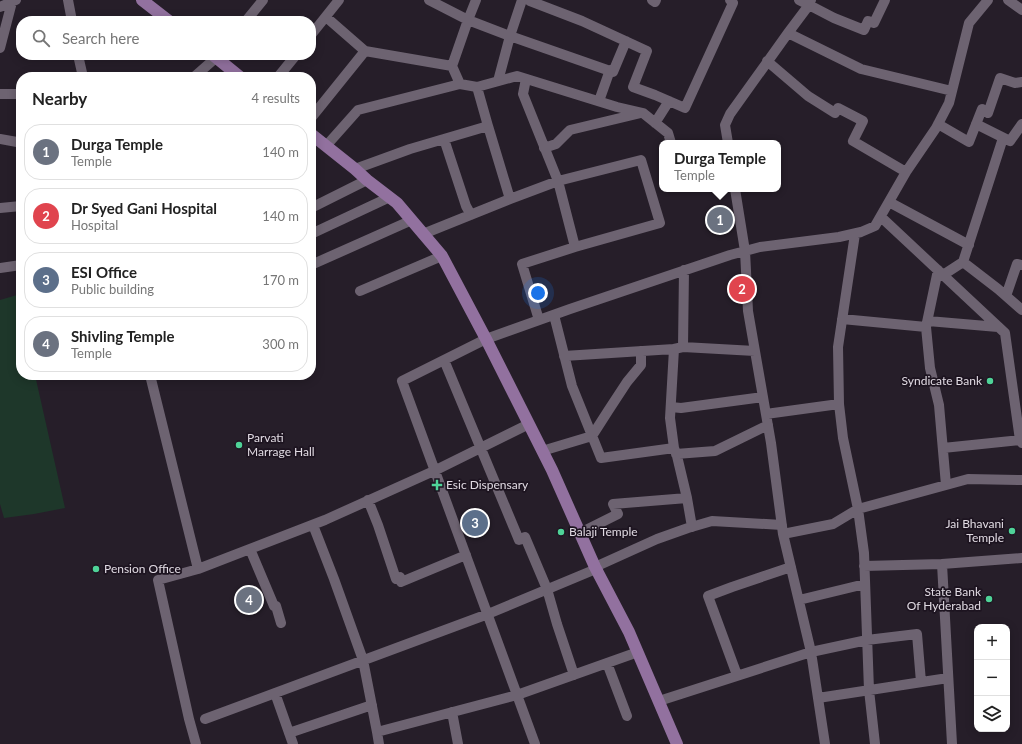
<!DOCTYPE html>
<html lang="en">
<head>
<meta charset="utf-8">
<style>
  :root { --surface:#fff; --page:#f2f2f2; --text:#222; --muted:#767676; --line:#e0e0e0; --accent:#367257 }
  body { margin:0; font-family:Lato,sans-serif; background:var(--page); color:var(--text) }
  .controls { position:absolute; right:12px; bottom:12px; display:grid; overflow:hidden; border-radius:8px; box-shadow:0 2px 10px #0003 }
  .controls button { width:36px; height:36px; display:grid; place-items:center; padding:0; border:0; border-bottom:1px solid var(--line); background:var(--surface); color:var(--text); font:20px sans-serif }
  .you { position:absolute; left:538px; top:293px; width:14px; height:14px; margin:-10px; border:3px solid #fff; border-radius:50%; background:#1a73e8; box-shadow:0 0 0 6px #1a73e833 }
  .badge { display:grid; place-items:center; width:26px; height:26px; border-radius:50%; background:var(--accent); color:#fff; font-size:13px; font-weight:700 }
  .pin { position:absolute; translate:-50% -50%; border:2px solid #fff; box-shadow:0 1px 4px #0006 }
  .popup { position:absolute; left:659px; top:140px; width:122px; height:52px; box-sizing:border-box; display:grid; place-content:center; border-radius:8px; background:var(--surface); filter:drop-shadow(0 1px 3px #0005); font-size:13px; white-space:nowrap; color:var(--muted) }
  .popup b { font-size:15px; color:var(--text) }
  .popup::after { content:''; position:absolute; left:50%; top:100%; margin-left:-8px; border:8px solid transparent; border-top-color:var(--surface) }
  .list { margin:0; padding:0; list-style:none }
  h2 { display:flex; justify-content:space-between; align-items:center; height:52px; margin:0; padding:0 16px; font-size:17px }
  h2 small { font-size:13px; font-weight:400; color:var(--muted) }
  .list li { display:grid; grid-template-columns:26px 1fr auto; gap:12px; align-items:center; box-sizing:border-box; height:56px; margin:0 8px 8px; padding:0 8px; border:1px solid var(--line); border-radius:16px }
  .list b { display:block; font-size:15px; white-space:nowrap }
  .list p { margin:0; font-size:13px; white-space:nowrap; color:var(--muted) }
  .list em { font-size:13px; font-style:normal; color:var(--muted) }
  .icon { flex:none; width:22px; height:22px; fill:none; stroke:currentColor; stroke-width:2; stroke-linecap:round; stroke-linejoin:round }
  .map { position:relative; flex:none; width:1022px; height:744px; overflow:hidden }
  .search { position:absolute; background:var(--surface); box-shadow:0 2px 10px #0003; left:16px; top:16px; width:300px; height:44px; display:flex; align-items:center; gap:10px; box-sizing:border-box; padding:0 14px; border-radius:16px; color:var(--muted); font-size:15px }
  .panel { position:absolute; background:var(--surface); box-shadow:0 2px 10px #0003; left:16px; top:72px; width:300px; height:308px; border-radius:16px }
  .map>svg:first-child { display:block }
  .green { fill:#1e372a }
  .lines { fill:none; stroke-linecap:round; stroke-linejoin:round }
  .minor { stroke:#6d6371; stroke-width:10 }
  .major { stroke:#92719f; stroke-width:12 }
  .poi-dot { fill:#4fd398; stroke:#1d1420; stroke-width:1.5 }
  .labels { text-anchor:middle; stroke-width:3.5; stroke-linejoin:round; paint-order:stroke }
  .poi-label { font-size:12px; fill:#e0dae2; stroke:#1d1420; text-anchor:start }
</style>
</head>
<body>
<div class="map">
<svg width="1022" height="744" viewBox="0 0 1022 744">
  <rect width="100%" height="100%" fill="#261e29"/>
  <path class="green" d="M17 295 21 313V375H35L65 508 34 514 4 518 0 504V300Z"/>
  <g class="lines">
    <path class="minor" d="M68 0 72 21
      M429 0 468 20 510 36 498 81
      M476 0 468 20 452 66 460 84 477 87 488 126
      M522 0 510 36 613 72 626 41
      M530 0V1L582 21 647 51 633 87 655 95 685 108 733 3 730 0
      M652 0 655 2 656 0
      M811 0 809 5 834 18 864 30 868 21 874 23 885 0
      M1008 0 1022 10
      M0 7 16 0
      M326 17 365 51
      M246 21 263 0
      M788 33 861 69 952 91
      M311 35 339 0
      M0 48 12 2 11 0
      M78 55 83 77
      M767 61 808 96 835 113 838 108 863 121 853 141 906 172
      M194 77 219 55
      M278 77 296 55
      M526 79 523 94 558 181 641 160 660 223 575 247
      M477 87 517 76 617 107 643 113 668 133 671 143
      M0 94H21
      M599 101 610 70
      M311 118 365 51 452 66
      M655 123 669 101
      M938 124 969 142 982 109 988 113 1000 78 1015 83 1022 82
      M976 124 1010 141 1022 124
      M0 139 17 142 21 141
      M444 139 466 206 471 215
      M728 143 725 125 730 114 788 33 809 5 799 0
      M326 146 358 110 460 84
      M544 148 556 144 570 130 641 113
      M355 169 410 149 488 126 510 199 423 234
      M735 189 745 251 748 311 771 443 783 534 811 652 825 744
      M510 199 558 181 575 247 522 264 539 320
      M889 202 969 245
      M0 208 21 206
      M311 208 367 180
      M881 217 1005 333 1020 440 1022 443
      M311 234 390 197
      M855 234 838 347 839 404 843 438 858 509 864 553 869 690 875 744
      M963 262 1003 138
      M311 265 412 220
      M0 268 21 265
      M938 270 926 327 930 368 939 405 946 485
      M943 275 963 262 998 289 1022 310
      M360 291 442 256
      M1006 296 1017 264 1022 265
      M554 315 572 386 601 458 674 448 670 418 674 349 683 347 684 270
      M842 319 926 327
      M928 321 998 327
      M683 347 755 351
      M564 356 674 349
      M444 360 519 540 525 537 547 589 557 624 574 675
      M150 375 198 569 325 520 436 470 529 424
      M671 407 681 408 763 397
      M766 414 839 404
      M943 448 1020 440
      M542 451 592 436 608 411 627 382 641 365V351
      M676 454 715 451 768 425
      M687 498 692 527
      M368 500 378 525 396 579 400 577 401 582 466 555
      M313 525 334 579 363 660 377 732 379 744
      M580 533 618 514 613 504 687 498 677 456 674 448
      M783 534 833 524 858 509 968 479 1022 480
      M250 549 274 606H276L281 623
      M864 566 942 564
      M595 567 657 539 688 528 712 521 782 525
      M799 600 865 584
      M607 663 627 716
      M737 675 708 596 732 587 791 567
      M275 693 293 744
      M818 698 948 678
      M659 701 811 652 867 640 917 634 921 682
      M452 712 458 744
      M205 719 488 614 596 569
      M377 732 517 695 638 652
      M289 733 372 705
      M196 744 189 719 158 580 198 569
      M535 744 402 381 486 339 570 309 730 255 760 247 839 237 861 232 875 226 906 172 936 128 949 103 969 23 988 0
      M952 744 942 564 1022 558"/>
    <path class="major" d="M142 0 169 21
      M213 55 240 77
      M311 134 355 169 367 180 397 203 442 256 486 339 552 470 595 567 629 632 677 744"/>
  </g>
  <g class="poi-dot">
    <circle cx="990" cy="381" r="4"/>
    <circle cx="239" cy="445" r="4"/>
    <path d="M435 479h4v4h4v4h-4v4h-4v-4h-4v-4h4z"/>
    <circle cx="1012" cy="531" r="4"/>
    <circle cx="561" cy="532" r="4"/>
    <circle cx="96" cy="569" r="4"/>
    <circle cx="989" cy="599" r="4"/>
  </g>
  <g class="labels">
    <g class="poi-label">
      <text x="982" y="385" text-anchor="end">Syndicate Bank</text>
      <text x="247" y="442">Parvati<tspan x="247" dy="14">Marrage Hall</tspan></text>
      <text x="446" y="489">Esic Dispensary</text>
      <text x="1004" y="528" text-anchor="end">Jai Bhavani<tspan x="1004" dy="14">Temple</tspan></text>
      <text x="569" y="536">Balaji Temple</text>
      <text x="104" y="573">Pension Office</text>
      <text x="981" y="596" text-anchor="end">State Bank<tspan x="981" dy="14">Of Hyderabad</tspan></text>
    </g>
  </g>
</svg>
<div class="controls">
<button>+</button>
<button>−</button>
<button><svg class="icon" aria-label="layers" viewBox="0 0 24 24"><path d="M12 4l9 5-9 5-9-5zM3 14l9 5 9-5"/></svg></button>
</div>
<div class="you"></div>
<div class="pin badge" style="left:720px;top:220px;background:#6b7280">1</div>
<div class="popup"><b>Durga Temple</b>Temple</div>
<div class="pin badge" style="left:742px;top:289px;background:#e0444e">2</div>
<div class="pin badge" style="left:475px;top:523px;background:#5c6f8a">3</div>
<div class="pin badge" style="left:249px;top:600px;background:#6b7280">4</div>
<div class="search"><svg class="icon" aria-label="search" viewBox="0 0 24 24"><circle cx="10" cy="10" r="6"/><path d="M15 15l6 6"/></svg>Search here</div>
<section class="panel">
<h2>Nearby<small>4 results</small></h2>
<ul class="list">
<li><span class="badge" style="background:#6b7280">1</span><div><b>Durga Temple</b><p>Temple</p></div><em>140 m</em></li>
<li><span class="badge" style="background:#e0444e">2</span><div><b>Dr Syed Gani Hospital</b><p>Hospital</p></div><em>140 m</em></li>
<li><span class="badge" style="background:#5c6f8a">3</span><div><b>ESI Office</b><p>Public building</p></div><em>170 m</em></li>
<li><span class="badge" style="background:#6b7280">4</span><div><b>Shivling Temple</b><p>Temple</p></div><em>300 m</em></li>
</ul>
</section>
</div>
</body>
</html>
